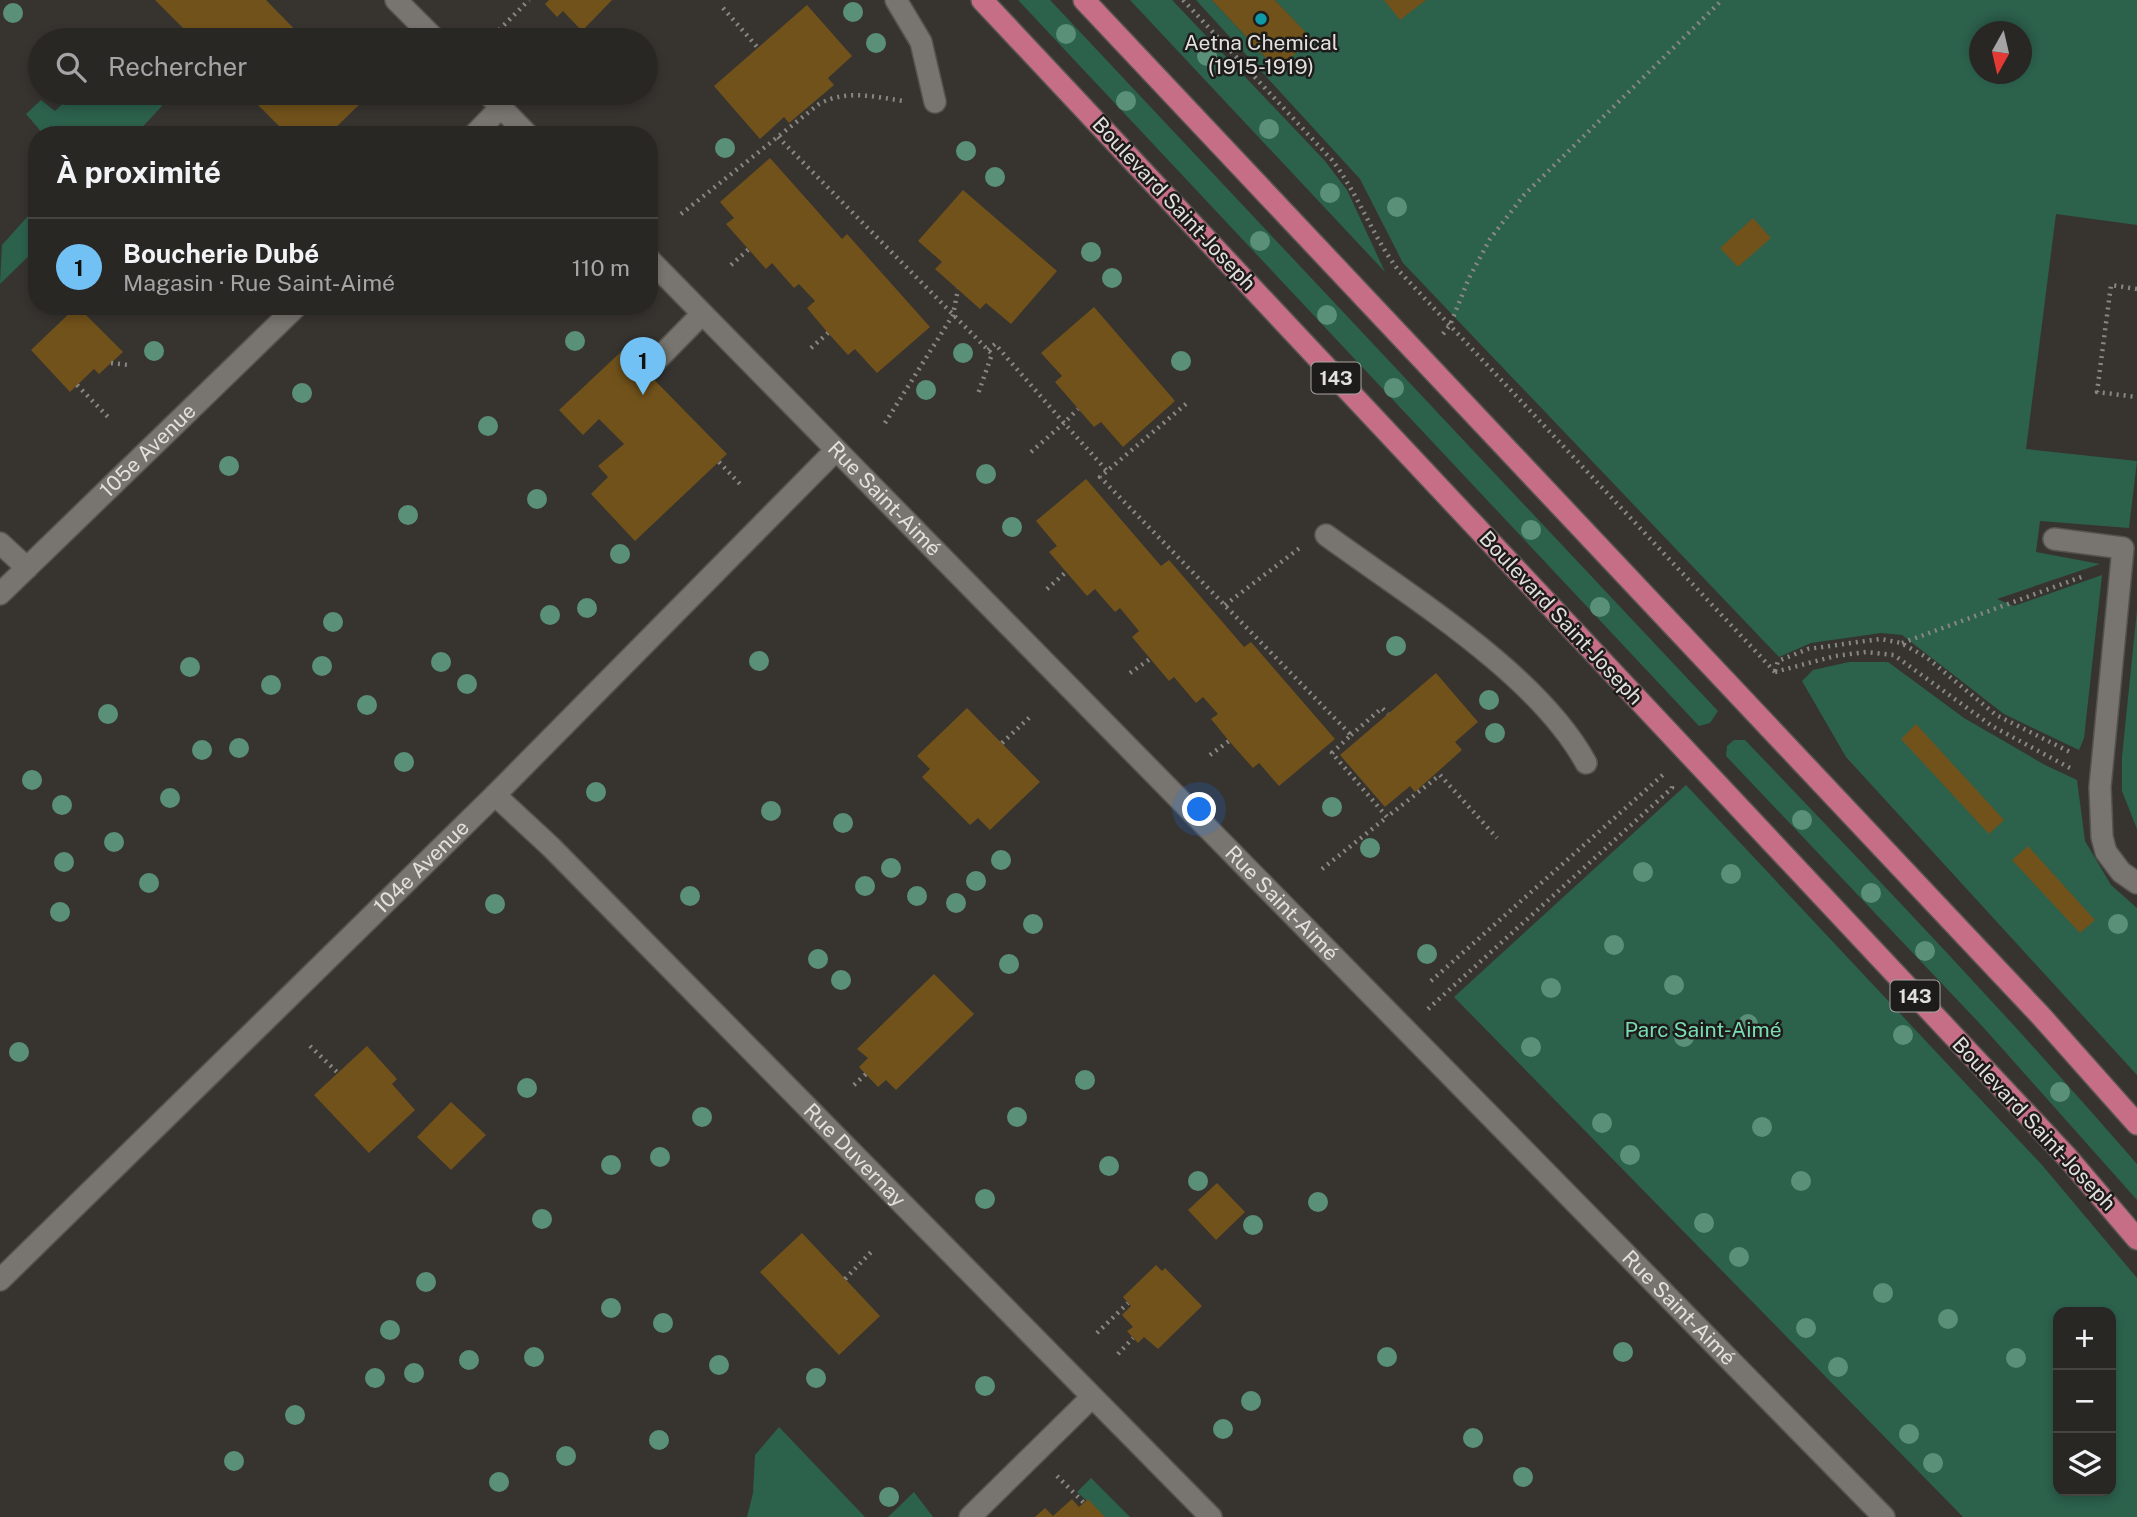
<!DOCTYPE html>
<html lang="fr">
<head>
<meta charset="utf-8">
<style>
  :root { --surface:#292724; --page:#312f2c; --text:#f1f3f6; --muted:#a5a5a6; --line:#454441; --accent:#72c1f5 }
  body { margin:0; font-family:"Public Sans",sans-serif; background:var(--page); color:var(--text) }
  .controls { position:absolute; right:21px; bottom:21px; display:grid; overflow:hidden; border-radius:14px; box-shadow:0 4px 10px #0003 }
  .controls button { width:63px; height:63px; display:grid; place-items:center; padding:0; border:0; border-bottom:2px solid var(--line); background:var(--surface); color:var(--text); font:35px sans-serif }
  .compass { position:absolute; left:1969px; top:21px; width:63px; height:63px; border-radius:50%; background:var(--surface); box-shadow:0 4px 10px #0003; rotate:188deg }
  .you { position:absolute; left:1200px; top:810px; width:24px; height:24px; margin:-18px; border:5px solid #fff; border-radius:50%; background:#1a73e8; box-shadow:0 0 0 10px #1a73e833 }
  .badge { display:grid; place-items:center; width:46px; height:46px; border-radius:50%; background:var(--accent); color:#111; font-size:23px; font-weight:700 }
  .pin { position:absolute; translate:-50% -58px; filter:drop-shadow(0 2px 4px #0008) }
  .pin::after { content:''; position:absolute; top:37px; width:24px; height:21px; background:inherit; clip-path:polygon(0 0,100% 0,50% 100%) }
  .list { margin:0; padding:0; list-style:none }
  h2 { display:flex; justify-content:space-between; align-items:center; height:91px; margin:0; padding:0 28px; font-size:30px }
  h2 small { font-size:23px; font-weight:400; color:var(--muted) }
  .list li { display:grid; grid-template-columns:46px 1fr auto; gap:21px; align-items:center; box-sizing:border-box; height:98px; padding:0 28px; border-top:2px solid var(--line) }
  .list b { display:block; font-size:26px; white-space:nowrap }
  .list p { margin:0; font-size:23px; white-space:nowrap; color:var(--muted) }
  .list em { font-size:23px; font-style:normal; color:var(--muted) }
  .icon { flex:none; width:38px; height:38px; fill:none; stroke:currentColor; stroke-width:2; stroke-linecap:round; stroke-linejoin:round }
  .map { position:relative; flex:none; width:2137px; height:1517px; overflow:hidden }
  .search { position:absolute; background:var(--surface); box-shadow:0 4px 10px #0003; left:28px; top:28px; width:630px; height:77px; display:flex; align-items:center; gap:18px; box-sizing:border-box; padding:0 24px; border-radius:38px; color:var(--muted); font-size:26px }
  .panel { position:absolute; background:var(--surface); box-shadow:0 4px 10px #0003; left:28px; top:126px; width:630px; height:189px; border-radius:28px }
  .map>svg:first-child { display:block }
  .green { fill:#2c614c; fill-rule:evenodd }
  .building { fill:#71521b }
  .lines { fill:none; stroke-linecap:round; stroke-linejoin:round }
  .lane-casing { stroke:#56534f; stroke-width:24 }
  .street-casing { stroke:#56534f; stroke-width:24 }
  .primary-casing { stroke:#56534f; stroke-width:24 }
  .path { stroke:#898783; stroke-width:4.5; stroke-dasharray:2 5; stroke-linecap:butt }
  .lane { stroke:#787570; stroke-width:21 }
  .street { stroke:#787570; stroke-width:21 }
  .primary { stroke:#c56e86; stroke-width:21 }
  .tree { fill:#5b9078 }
  .culture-dot { fill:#0f9aa8; stroke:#1e1c1a; stroke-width:2.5 }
  .labels { text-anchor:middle; stroke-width:5; stroke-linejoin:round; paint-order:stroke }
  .shield { fill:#1e1c1a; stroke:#a7a5a2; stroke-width:2 }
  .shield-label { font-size:19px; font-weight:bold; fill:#e2e0dd }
  .poi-label { font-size:21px; fill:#e2e0dd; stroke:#1e1c1a }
  .street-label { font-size:21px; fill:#e2e0dd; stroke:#1e1c1a }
  .park-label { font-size:21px; fill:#79dcb3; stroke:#1e1c1a }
</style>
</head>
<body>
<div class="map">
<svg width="2137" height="1517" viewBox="0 0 2137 1517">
  <rect width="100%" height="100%" fill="#373430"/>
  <path class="green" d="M1018 0H1050L1718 711 1710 723 1699 726Z
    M1130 0H1172L1325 161 1347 190 1385 272Z
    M1196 0H1212L1278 71 1310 38 1275 0H2137V225L2056 214 2026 449 2137 461 2129 528 2040 521 2036 552 2100 564 1997 599 2014 606 2102 575 2084 738 2079 750 2004 714 1902 635 1881 633 1811 643 1779 657 1403 263 1360 179ZM1980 32H2022V74H1980Z
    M74 93H150L162 106 135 135H110L103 128 95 135H44L26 114 41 100 55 111Z
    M37 206V248L0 284 2 245Z
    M2137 610V829L2122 791V757Z
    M1849 662H1888L1964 718 2045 765 2077 780 2085 841 2111 885 2137 908V1075L1846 757 1802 681 1813 670Z
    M1734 740H1745C1878 879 2011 1018 2137 1164V1200L1983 1027 1726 756 1727 746Z
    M1686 785 2042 1165 2137 1278V1517H1963L1454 997ZM2058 1312H2111V1491H2058Z
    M779 1427 865 1517H747L753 1493 755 1455Z
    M1091 1478 1130 1517H1105L1077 1492Z
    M914 1492 933 1517H888Z"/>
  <path class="building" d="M155 0H266L305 40H195Z
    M549 0H612L582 31 563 11 557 17 545 4Z
    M1212 0H1275L1311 38 1278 71Z
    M1384 0H1426L1400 20Z
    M807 5 852 56 828 78 834 85 789 123 784 117 760 139 714 86Z
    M246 93H357L364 100 328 135H288Z
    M770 158 842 239 847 234 930 327 877 373 855 349 848 355 828 333 807 308 815 301 799 284 794 288 772 263 766 269 726 224 734 218 720 202Z
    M963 190 1057 271 1011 324 986 303 980 309 935 269 942 262 918 241Z
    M1753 218 1771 238 1738 267 1720 248Z
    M77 306 123 352 99 374 94 369 70 392 31 350Z
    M1094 307 1175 401 1123 447 1101 422 1094 427 1055 382 1062 376 1041 353Z
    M624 349 727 454 635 541 591 494 608 477 598 466 624 444 599 419 583 435 559 410Z
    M1086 479 1161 566 1169 560 1244 647 1251 642 1335 739 1279 786 1259 763 1253 768 1229 741 1211 719 1218 714 1203 697 1196 703 1174 677 1169 681 1132 637 1139 631 1120 608 1115 612 1095 589 1087 596 1049 552 1057 546 1036 521Z
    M1436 673 1478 722 1455 742 1462 750 1415 792 1410 786 1385 807 1340 755Z
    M967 708 1040 782 990 830 978 818 970 825 922 777 930 769 917 756Z
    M1916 724 2004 820 1989 834 1901 739Z
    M2028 846 2095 920 2080 933 2012 860Z
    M934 974 974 1014 896 1090 886 1080 878 1087 859 1067 868 1058 857 1049Z
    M367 1046 397 1079 392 1084 415 1110 369 1153 314 1095Z
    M451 1102 486 1135 451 1170 417 1137Z
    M1217 1183 1245 1212 1216 1240 1188 1210Z
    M802 1233 880 1316 839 1355 760 1272Z
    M1156 1265 1162 1271 1165 1268 1202 1306 1158 1349 1144 1337 1138 1343 1127 1331 1133 1327 1122 1315 1131 1306 1123 1297Z
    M1072 1499 1079 1507 1088 1499 1105 1517H1035L1045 1508 1053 1516Z"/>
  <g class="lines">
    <g class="lane-casing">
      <path id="lane" d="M896 0 921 42 935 102
        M653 364 702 314
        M1326 535C1408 595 1538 674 1586 763
        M2054 539 2123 548 2100 787 2102 837 2106 852 2121 872 2137 883
        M0 543 27 568
        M970 1517 1092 1397"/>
    </g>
    <g class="street-casing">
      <g id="street">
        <path d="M396 0 436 40"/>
        <path d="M487 93 528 135"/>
        <path d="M474 135 501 107"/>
        <path id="s1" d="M649 259 1884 1517"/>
        <path id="s2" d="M0 594 297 306"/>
        <path id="s3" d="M495 795 551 847 1211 1517"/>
        <path id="s4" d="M0 1280 495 795 836 450"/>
      </g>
    </g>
    <g class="primary-casing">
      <path id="primary" d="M982 0 2068 1158 2137 1239
        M1084 0 2041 1016 2137 1124"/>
    </g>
    <path class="path" d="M1183 0 1332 160C1359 195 1372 236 1399 271L1775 672
      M723 8 758 48
      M499 30 529 0
      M334 135 335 127
      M778 137 992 354 978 394
      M681 214 819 104C847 89 874 97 904 101
      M731 265 749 249
      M2137 289 2111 285 2097 392 2137 397
      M1443 334 1450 325 1469 278 1490 239 1524 195 1722 0
      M811 348 828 333
      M988 350 995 344 1064 423 1078 409
      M111 363 128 365
      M77 385 111 420
      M1186 404 1100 477 1351 735 1332 753 1387 817 1440 775 1497 838
      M885 423 953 315 958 289
      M1031 452 1064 423 1107 471
      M719 462 740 484
      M1047 589 1066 572
      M1225 605 1301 547
      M1902 643 2084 576
      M1775 671 1778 661 1808 649 1858 642 1881 639 1901 643 1926 657 1996 715 2072 753
      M1775 672 1835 656 1866 652 1894 655 1992 726 2070 768
      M1130 673 1150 659
      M1351 735 1382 708 1388 714
      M1002 743 1031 716
      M1210 755 1229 741
      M1322 869 1387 817
      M1431 981 1665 773
      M1428 1009 1672 788V783
      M310 1046 338 1073
      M854 1085 866 1074
      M845 1279 874 1249
      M1097 1333 1128 1303
      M1118 1354 1133 1338
      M1057 1476 1084 1503"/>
    <use href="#lane" class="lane"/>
    <use href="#street" class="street"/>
    <use href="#primary" class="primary"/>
  </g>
  <g class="tree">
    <circle cx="853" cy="12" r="10"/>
    <circle cx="13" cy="13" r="10"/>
    <circle cx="1066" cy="34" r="10"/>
    <circle cx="876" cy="43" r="10"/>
    <circle cx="1207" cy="56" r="10"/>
    <circle cx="1126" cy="101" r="10"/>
    <circle cx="1269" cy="129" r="10"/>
    <circle cx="725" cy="148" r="10"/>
    <circle cx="966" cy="151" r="10"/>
    <circle cx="995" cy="177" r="10"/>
    <circle cx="1330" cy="193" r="10"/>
    <circle cx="1397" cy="207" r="10"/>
    <circle cx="1260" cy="241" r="10"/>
    <circle cx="1091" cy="252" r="10"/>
    <circle cx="1112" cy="278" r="10"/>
    <circle cx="1327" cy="315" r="10"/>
    <circle cx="575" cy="341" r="10"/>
    <circle cx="154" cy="351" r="10"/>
    <circle cx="963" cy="353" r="10"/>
    <circle cx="1181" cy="361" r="10"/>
    <circle cx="1394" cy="388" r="10"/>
    <circle cx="926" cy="390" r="10"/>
    <circle cx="302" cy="393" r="10"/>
    <circle cx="488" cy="426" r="10"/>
    <circle cx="229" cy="466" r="10"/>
    <circle cx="986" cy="474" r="10"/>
    <circle cx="537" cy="499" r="10"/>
    <circle cx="408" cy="515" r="10"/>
    <circle cx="1012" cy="527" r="10"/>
    <circle cx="1531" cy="530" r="10"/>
    <circle cx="620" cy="554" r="10"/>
    <circle cx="1600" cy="607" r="10"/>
    <circle cx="587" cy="608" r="10"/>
    <circle cx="550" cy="615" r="10"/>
    <circle cx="333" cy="622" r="10"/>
    <circle cx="1396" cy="646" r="10"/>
    <circle cx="759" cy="661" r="10"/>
    <circle cx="441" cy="662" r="10"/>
    <circle cx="322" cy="666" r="10"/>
    <circle cx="190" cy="667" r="10"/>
    <circle cx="467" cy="684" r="10"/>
    <circle cx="271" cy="685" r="10"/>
    <circle cx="1489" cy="700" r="10"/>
    <circle cx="367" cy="705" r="10"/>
    <circle cx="108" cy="714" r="10"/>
    <circle cx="1495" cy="733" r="10"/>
    <circle cx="239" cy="748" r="10"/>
    <circle cx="202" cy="750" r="10"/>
    <circle cx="404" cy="762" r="10"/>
    <circle cx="32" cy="780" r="10"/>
    <circle cx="596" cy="792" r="10"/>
    <circle cx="170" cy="798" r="10"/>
    <circle cx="62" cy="805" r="10"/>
    <circle cx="1332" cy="807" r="10"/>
    <circle cx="771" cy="811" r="10"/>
    <circle cx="1802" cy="820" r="10"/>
    <circle cx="843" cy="823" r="10"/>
    <circle cx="114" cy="842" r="10"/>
    <circle cx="1370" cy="848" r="10"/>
    <circle cx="1001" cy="860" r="10"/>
    <circle cx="64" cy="862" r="10"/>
    <circle cx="891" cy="868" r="10"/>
    <circle cx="1643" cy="872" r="10"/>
    <circle cx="1731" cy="874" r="10"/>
    <circle cx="976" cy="881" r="10"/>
    <circle cx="149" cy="883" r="10"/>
    <circle cx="865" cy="886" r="10"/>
    <circle cx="1871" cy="893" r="10"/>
    <circle cx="690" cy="896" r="10"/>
    <circle cx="917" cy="896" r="10"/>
    <circle cx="956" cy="903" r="10"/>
    <circle cx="495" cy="904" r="10"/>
    <circle cx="60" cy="912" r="10"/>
    <circle cx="1033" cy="924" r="10"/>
    <circle cx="2118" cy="924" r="10"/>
    <circle cx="1614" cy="945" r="10"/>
    <circle cx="1925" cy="951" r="10"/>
    <circle cx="1427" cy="954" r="10"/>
    <circle cx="818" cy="959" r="10"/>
    <circle cx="1009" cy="964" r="10"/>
    <circle cx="841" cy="980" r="10"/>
    <circle cx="1674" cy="985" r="10"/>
    <circle cx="1551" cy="988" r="10"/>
    <circle cx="1748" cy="1024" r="10"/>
    <circle cx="1903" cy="1035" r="10"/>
    <circle cx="1684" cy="1037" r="10"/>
    <circle cx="1531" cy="1047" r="10"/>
    <circle cx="19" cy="1052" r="10"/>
    <circle cx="1085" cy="1080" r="10"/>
    <circle cx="527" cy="1088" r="10"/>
    <circle cx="2060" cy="1092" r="10"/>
    <circle cx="702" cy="1117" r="10"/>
    <circle cx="1017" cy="1117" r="10"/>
    <circle cx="1602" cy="1123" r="10"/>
    <circle cx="1762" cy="1127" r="10"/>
    <circle cx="1630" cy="1155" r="10"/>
    <circle cx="660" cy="1157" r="10"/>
    <circle cx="611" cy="1165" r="10"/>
    <circle cx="1109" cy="1166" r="10"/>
    <circle cx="1198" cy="1181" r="10"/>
    <circle cx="1801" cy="1181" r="10"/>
    <circle cx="985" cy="1199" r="10"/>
    <circle cx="1318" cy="1202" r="10"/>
    <circle cx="542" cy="1219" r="10"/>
    <circle cx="1704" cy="1223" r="10"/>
    <circle cx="1253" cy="1225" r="10"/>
    <circle cx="1739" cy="1257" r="10"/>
    <circle cx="426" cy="1282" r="10"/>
    <circle cx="1883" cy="1293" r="10"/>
    <circle cx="611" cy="1308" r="10"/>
    <circle cx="1948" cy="1319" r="10"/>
    <circle cx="663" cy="1323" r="10"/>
    <circle cx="1806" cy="1328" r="10"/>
    <circle cx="390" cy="1330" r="10"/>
    <circle cx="1623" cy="1352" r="10"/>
    <circle cx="534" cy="1357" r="10"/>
    <circle cx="1387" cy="1357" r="10"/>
    <circle cx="2016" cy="1358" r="10"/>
    <circle cx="469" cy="1360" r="10"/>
    <circle cx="719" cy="1365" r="10"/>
    <circle cx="1838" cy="1367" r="10"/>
    <circle cx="414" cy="1373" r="10"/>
    <circle cx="375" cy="1378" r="10"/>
    <circle cx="816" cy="1378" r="10"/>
    <circle cx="985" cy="1386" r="10"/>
    <circle cx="1251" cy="1401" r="10"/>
    <circle cx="295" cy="1415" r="10"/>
    <circle cx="1223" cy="1429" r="10"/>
    <circle cx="1909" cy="1434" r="10"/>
    <circle cx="1473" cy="1438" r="10"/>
    <circle cx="659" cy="1440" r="10"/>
    <circle cx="566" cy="1456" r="10"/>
    <circle cx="234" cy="1461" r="10"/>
    <circle cx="1933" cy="1463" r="10"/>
    <circle cx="1523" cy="1477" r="10"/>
    <circle cx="499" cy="1482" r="10"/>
    <circle cx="889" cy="1497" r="10"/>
  </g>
  <circle class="culture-dot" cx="1261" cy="19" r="7"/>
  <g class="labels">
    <g class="shield">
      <rect x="1311.5" y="362.5" width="49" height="31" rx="5"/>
      <rect x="1890.5" y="980.5" width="49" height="31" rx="5"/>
    </g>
    <g class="shield-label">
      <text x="1336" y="385">143</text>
      <text x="1915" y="1003">143</text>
    </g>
    <g class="poi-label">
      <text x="1261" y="50">Aetna Chemical<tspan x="1261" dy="24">(1915-1919)</tspan></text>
    </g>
    <g class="street-label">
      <text transform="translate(1174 204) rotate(47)" y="7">Boulevard Saint-Joseph</text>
      <text dy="7" stroke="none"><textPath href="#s2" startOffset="206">105e Avenue</textPath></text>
      <text dy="7" stroke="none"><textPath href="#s1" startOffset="336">Rue Saint-Aimé</textPath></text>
      <text transform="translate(1561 618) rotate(47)" y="7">Boulevard Saint-Joseph</text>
      <text dy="7" stroke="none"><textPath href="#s4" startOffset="590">104e Avenue</textPath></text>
      <text dy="7" stroke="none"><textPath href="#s1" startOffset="903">Rue Saint-Aimé</textPath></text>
      <text transform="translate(2034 1124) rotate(47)" y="7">Boulevard Saint-Joseph</text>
      <text dy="7" stroke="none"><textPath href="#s3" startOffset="509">Rue Duvernay</textPath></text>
      <text dy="7" stroke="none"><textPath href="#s1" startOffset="1470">Rue Saint-Aimé</textPath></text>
    </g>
    <g class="park-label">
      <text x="1703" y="1037">Parc Saint-Aimé</text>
    </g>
  </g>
</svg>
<div class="controls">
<button>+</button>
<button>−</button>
<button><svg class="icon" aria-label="layers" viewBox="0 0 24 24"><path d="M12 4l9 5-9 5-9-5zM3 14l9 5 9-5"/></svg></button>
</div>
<svg class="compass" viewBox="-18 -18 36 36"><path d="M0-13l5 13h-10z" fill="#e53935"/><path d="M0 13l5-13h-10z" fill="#a5a5a6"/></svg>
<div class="you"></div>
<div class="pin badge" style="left:643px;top:395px">1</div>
<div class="search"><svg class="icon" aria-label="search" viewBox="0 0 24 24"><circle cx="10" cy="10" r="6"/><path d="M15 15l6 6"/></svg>Rechercher</div>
<section class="panel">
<h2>À proximité<small></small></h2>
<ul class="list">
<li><span class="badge">1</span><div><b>Boucherie Dubé</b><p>Magasin · Rue Saint-Aimé</p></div><em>110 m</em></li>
</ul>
</section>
</div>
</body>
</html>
